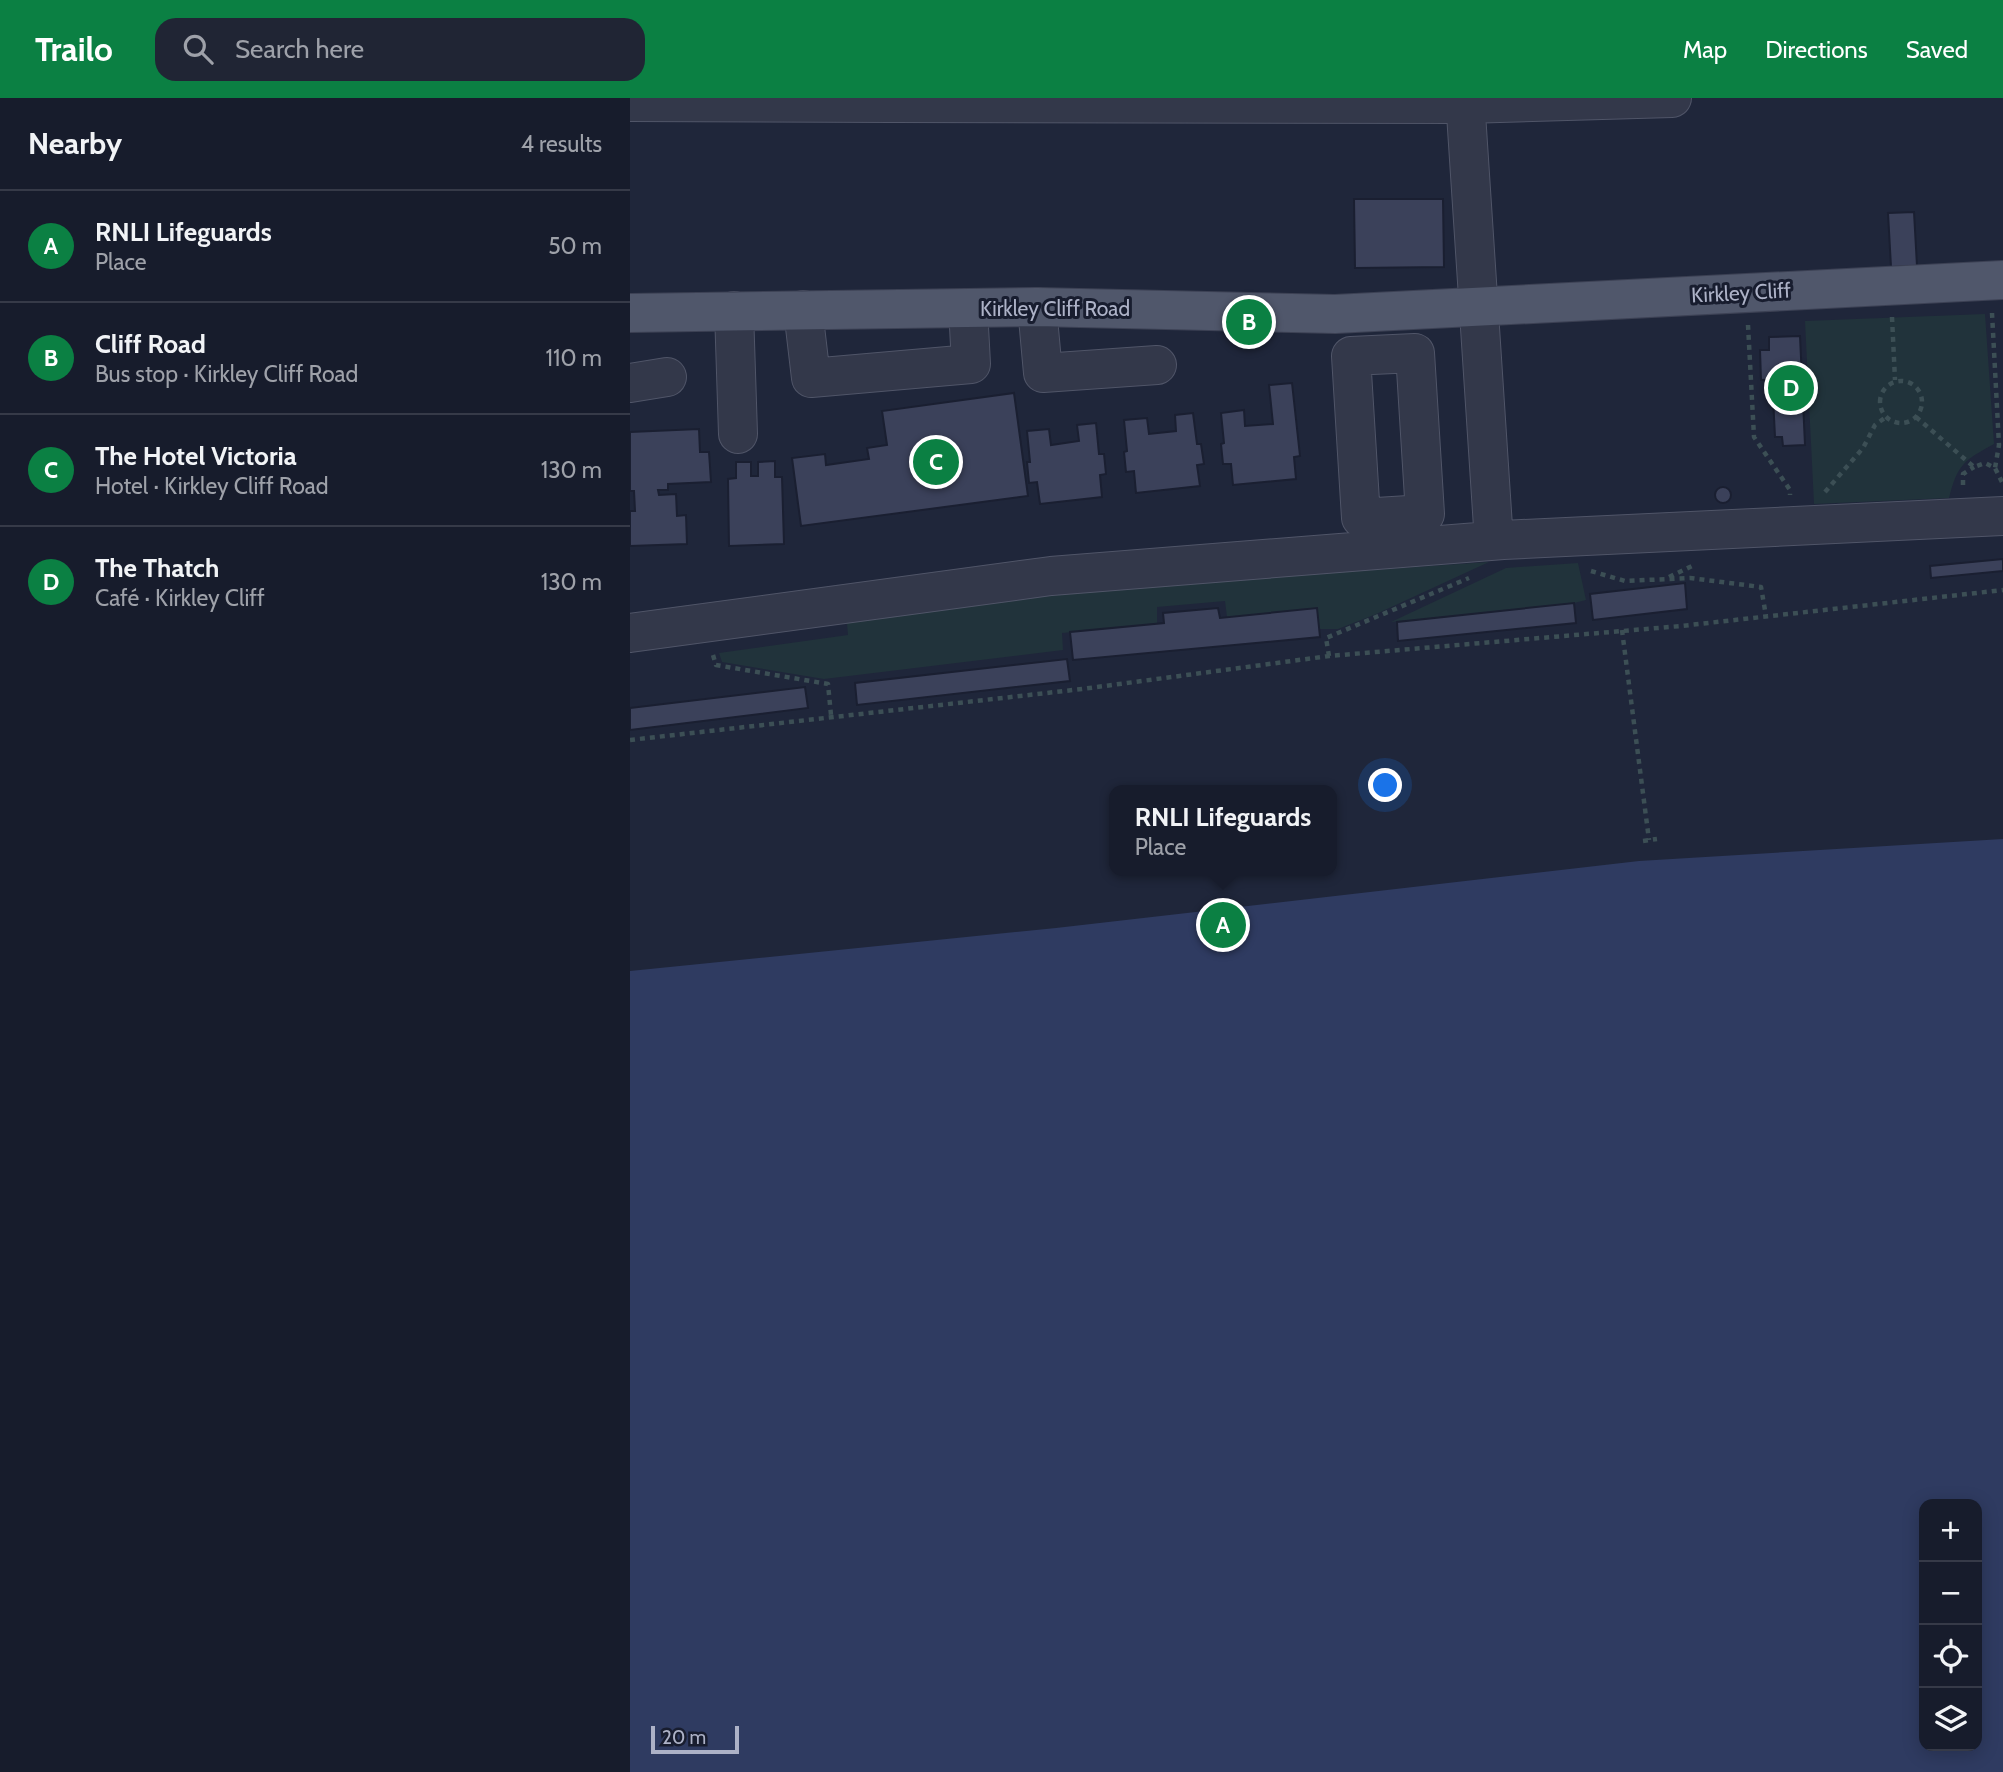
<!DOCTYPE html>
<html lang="en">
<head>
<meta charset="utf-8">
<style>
  :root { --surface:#171c2c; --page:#202534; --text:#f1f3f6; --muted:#9ea1a9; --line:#363a48; --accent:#0b8043 }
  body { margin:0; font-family:Cabin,sans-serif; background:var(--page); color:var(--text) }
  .controls { position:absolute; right:21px; bottom:21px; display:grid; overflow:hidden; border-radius:14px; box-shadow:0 4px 18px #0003 }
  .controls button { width:63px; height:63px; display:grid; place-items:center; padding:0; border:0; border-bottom:2px solid var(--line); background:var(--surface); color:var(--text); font:35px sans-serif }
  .scale { position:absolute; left:21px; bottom:18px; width:88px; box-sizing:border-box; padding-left:7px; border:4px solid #adb2c7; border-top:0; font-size:19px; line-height:24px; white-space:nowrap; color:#adb2c7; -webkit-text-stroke:5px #181d2f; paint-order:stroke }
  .you { position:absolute; left:756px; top:688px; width:24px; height:24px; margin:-18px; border:5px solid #fff; border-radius:50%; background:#1a73e8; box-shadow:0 0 0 10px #1a73e833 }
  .badge { display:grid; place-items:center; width:46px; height:46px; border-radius:50%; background:var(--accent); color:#fff; font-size:23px; font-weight:700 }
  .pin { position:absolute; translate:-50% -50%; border:4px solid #fff; box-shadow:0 2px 7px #0006 }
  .popup { position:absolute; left:479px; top:687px; width:228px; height:91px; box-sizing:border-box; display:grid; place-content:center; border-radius:14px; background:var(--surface); filter:drop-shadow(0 2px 5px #0005); font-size:23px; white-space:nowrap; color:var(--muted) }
  .popup b { font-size:26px; color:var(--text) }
  .popup::after { content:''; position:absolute; left:50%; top:100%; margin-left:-14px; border:14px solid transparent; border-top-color:var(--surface) }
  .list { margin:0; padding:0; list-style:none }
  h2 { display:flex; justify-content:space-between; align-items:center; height:91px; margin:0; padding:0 28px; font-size:30px }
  h2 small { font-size:23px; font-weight:400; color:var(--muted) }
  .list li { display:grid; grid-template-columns:46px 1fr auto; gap:21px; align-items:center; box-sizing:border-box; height:112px; padding:0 28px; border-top:2px solid var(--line) }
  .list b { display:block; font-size:26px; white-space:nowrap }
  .list p { margin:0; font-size:23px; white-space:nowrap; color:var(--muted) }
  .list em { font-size:23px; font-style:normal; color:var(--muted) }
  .icon { flex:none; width:38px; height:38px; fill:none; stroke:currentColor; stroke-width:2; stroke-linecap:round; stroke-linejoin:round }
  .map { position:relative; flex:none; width:1373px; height:1674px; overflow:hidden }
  header { display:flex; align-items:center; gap:42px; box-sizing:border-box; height:98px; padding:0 35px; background:var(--accent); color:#fff }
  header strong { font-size:33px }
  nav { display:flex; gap:38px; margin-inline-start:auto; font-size:24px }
  .search { width:490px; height:63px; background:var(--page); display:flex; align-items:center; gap:18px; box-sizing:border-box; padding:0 24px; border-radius:21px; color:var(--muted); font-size:26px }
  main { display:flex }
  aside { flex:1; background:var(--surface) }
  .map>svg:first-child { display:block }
  .green { fill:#21333b }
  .water { fill:#2f3b61; fill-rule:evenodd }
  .building { fill:#3b415a; stroke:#1a1f31; stroke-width:2 }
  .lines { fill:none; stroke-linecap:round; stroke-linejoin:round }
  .minor-casing { stroke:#505568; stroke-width:40 }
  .major-casing { stroke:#3c4154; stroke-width:40 }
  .path { stroke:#3c4f55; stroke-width:4.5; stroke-dasharray:5 5; stroke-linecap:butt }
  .minor { stroke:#33384a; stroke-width:38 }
  .major { stroke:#50576b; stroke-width:38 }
  .labels { text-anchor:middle; stroke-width:6; stroke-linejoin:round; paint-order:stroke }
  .street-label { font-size:21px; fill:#adb2c7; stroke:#181d2f }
</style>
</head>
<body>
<header>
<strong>Trailo</strong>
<div class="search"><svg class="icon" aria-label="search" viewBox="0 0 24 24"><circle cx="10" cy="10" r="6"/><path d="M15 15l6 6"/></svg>Search here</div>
<nav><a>Map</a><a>Directions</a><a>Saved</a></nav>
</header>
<main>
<aside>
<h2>Nearby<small>4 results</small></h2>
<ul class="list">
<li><span class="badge">A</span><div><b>RNLI Lifeguards</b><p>Place</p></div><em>50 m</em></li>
<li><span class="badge">B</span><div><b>Cliff Road</b><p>Bus stop · Kirkley Cliff Road</p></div><em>110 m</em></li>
<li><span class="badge">C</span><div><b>The Hotel Victoria</b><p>Hotel · Kirkley Cliff Road</p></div><em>130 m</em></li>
<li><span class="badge">D</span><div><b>The Thatch</b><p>Café · Kirkley Cliff</p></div><em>130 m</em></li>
</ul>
</aside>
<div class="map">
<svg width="1373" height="1674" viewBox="0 0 1373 1674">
  <rect width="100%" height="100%" fill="#1f263a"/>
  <path class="green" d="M1355 216 1364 346C1333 363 1328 366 1319 400L1184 406 1175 223Z
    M859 464 744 517 708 531H689L687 510 597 519 595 503 527 509V526L432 535 433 552 194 581 92 564 89 555 218 537 217 525 480 490Z
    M948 465 956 502 944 505 761 524 876 470Z"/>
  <path class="water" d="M1373 741V1674H0V873L426 830 1009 763ZM1294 1406H1347V1648H1294Z"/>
  <path class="building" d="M724 101H813L814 169 725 170Z
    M1284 114 1287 168 1261 169 1258 115Z
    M1170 238 1175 347 1153 348 1152 339H1145L1143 299 1150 298 1149 281 1131 282 1130 252H1139V239Z
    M662 285 670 358 664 359 666 381 603 387 601 366H593L591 346 594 345 591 315 614 312 615 328 643 326 639 287Z
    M384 295 398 398 171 428 162 360 195 356 196 367 239 361 237 350 257 347 252 313Z
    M563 315 567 346H571L574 366 567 367 570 388 506 395 504 373 496 374 494 354 497 353 494 322 517 320 519 336 546 333 545 317Z
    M466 325 469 356H474L476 376 470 377 472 399 410 406 407 384 399 385 397 364H400L397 333 419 331 421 347 449 343 447 327Z
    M69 331 70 354H79L81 384 38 386V392H28L29 397 46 396 47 418 56 417 57 446 0 448V413H5L4 393H0V334Z
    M145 363V379H152L154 446 99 448 98 381 106 380V364H121V378H128V364Z
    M1085 397a8 8 0 1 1 16 0a8 8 0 1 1-16 0Z
    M1373 461V473L1301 480 1300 468Z
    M1055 485 1057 511 963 522 960 496Z
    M944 505 946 525 768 543 767 524Z
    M588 510 590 520 687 510 690 539 443 562 440 534 534 525 533 515Z
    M437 561 440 583 227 607 225 585Z
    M175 589 178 610 0 632V610Z
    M599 819 601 833 586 835 584 820Z"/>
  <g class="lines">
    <g class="minor-casing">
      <path id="minor" d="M835 0 863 429
        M0 4 262 5V0
        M262 5 835 6 1042 0
        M407 209 413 275 527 267
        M173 212 181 280 341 266 338 210
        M104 213 108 336
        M785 255 795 416 731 420 721 258Z
        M0 285 37 279
        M0 535 421 478 873 442 1373 418"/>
    </g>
    <g class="major-casing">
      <path id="major" d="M0 215 407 209 705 216 1373 182"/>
    </g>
    <path class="path" d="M1362 215 1369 347 1365 370
      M1262 219 1265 282
      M1118 227 1124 339 1160 392V397
      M1250 304a21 21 0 1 1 42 0a21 21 0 1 1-42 0Z
      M1286 319 1344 369 1355 365 1365 370 1372 384
      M1333 387V376L1344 369
      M1195 394 1233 350 1245 327 1256 319
      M961 473 995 483 1060 480 1131 489 1136 518
      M1039 479 1062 468
      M992 532 1019 742
      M83 557 86 567 198 586 201 617
      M699 558 696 540 839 480
      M0 642 452 591 699 558 1051 528 1373 492
      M1013 743 1027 741"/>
    <use href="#minor" class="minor"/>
    <use href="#major" class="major"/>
  </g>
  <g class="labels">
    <g class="street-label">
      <text transform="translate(1111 195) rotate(-3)" y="7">Kirkley Cliff</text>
      <text x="425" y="218">Kirkley Cliff Road</text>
    </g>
  </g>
</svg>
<div class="controls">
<button>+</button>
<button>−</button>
<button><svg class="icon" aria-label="locate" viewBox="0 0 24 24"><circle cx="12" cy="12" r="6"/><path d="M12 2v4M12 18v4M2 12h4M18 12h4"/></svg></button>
<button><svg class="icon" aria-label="layers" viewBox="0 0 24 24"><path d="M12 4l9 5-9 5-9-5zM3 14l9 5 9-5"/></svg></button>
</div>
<div class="scale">20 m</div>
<div class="you"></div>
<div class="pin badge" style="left:593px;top:827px">A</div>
<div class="popup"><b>RNLI Lifeguards</b>Place</div>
<div class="pin badge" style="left:619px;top:224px">B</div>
<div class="pin badge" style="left:306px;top:364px">C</div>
<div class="pin badge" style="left:1161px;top:290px">D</div>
</div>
</main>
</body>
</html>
